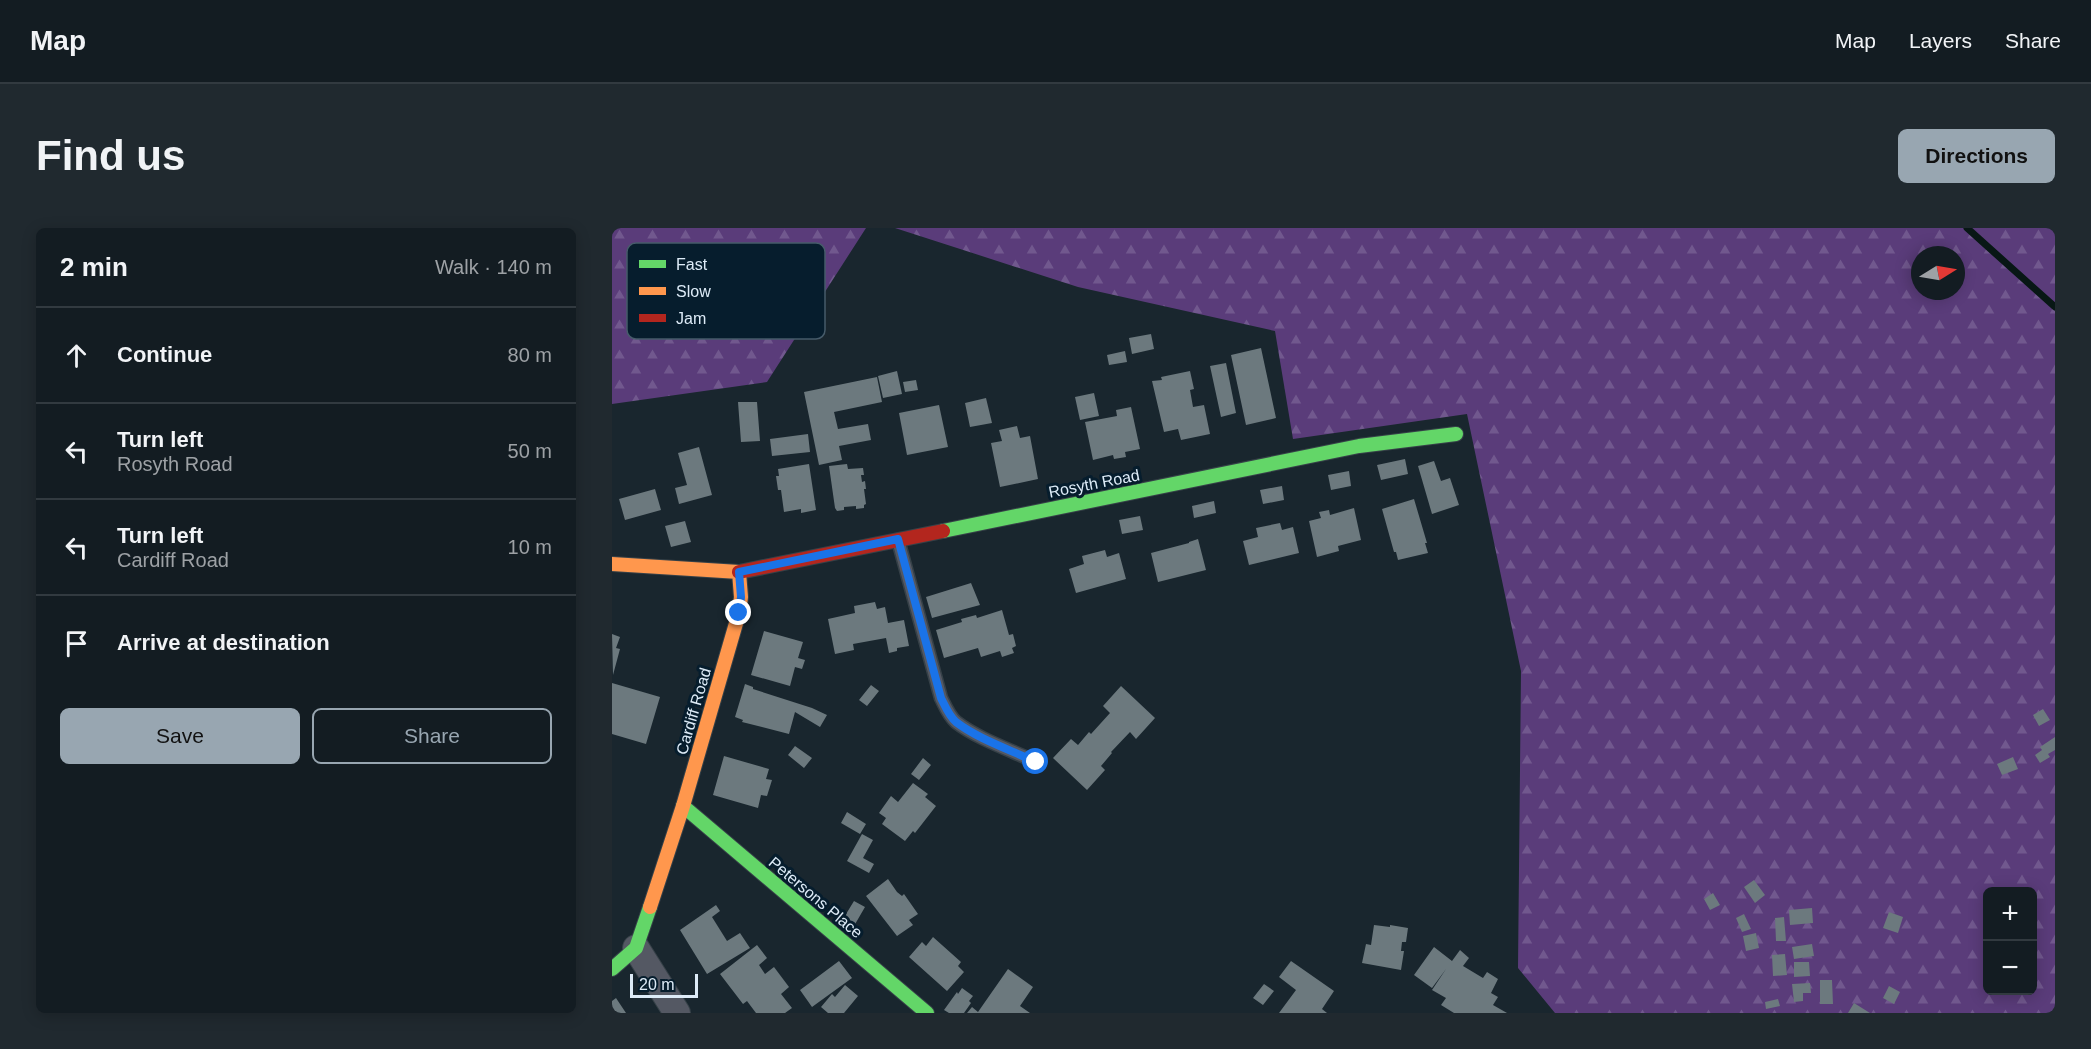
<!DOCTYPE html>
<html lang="en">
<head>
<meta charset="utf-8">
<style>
  :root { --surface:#131c22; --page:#20292f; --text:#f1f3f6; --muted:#9da1a5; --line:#323a40; --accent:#98a6b1 }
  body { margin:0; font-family:Helvetica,sans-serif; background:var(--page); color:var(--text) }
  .controls { position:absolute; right:18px; bottom:18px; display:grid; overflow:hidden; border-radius:9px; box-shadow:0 3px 15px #0003 }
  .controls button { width:54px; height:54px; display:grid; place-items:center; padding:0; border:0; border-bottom:2px solid var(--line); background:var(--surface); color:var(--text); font:30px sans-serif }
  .compass { position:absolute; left:1299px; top:18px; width:54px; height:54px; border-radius:50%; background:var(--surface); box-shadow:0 3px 15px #0003; rotate:79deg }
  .scale { position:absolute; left:18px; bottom:15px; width:68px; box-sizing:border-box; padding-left:6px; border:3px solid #ddebf7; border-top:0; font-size:16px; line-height:21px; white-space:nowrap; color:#ddebf7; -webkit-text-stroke:4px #061d2d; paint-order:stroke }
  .stop { position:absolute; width:18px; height:18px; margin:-14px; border:4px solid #1a73e8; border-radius:50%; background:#fff }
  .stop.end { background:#1a73e8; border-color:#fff; box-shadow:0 2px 6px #0008 }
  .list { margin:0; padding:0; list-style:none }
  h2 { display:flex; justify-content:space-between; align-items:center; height:78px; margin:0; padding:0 24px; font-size:26px }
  h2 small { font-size:20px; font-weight:400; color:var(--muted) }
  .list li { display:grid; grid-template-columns:39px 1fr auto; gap:18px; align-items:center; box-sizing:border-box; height:96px; padding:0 24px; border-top:2px solid var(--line) }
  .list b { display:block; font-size:22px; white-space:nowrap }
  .list p { margin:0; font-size:20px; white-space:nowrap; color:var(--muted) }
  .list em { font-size:20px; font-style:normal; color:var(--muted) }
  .actions { display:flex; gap:12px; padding:18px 24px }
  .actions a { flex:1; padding:14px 0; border:2px solid var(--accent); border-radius:9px; text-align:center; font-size:21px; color:var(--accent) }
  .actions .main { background:var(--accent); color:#111 }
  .icon { flex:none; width:33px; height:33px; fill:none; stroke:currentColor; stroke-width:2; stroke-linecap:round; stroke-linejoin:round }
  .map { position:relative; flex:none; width:1443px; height:785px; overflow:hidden; border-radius:9px }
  header { display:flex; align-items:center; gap:36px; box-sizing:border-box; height:84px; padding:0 30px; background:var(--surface); border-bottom:2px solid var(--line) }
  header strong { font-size:28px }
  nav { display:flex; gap:33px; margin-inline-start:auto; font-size:21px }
  .intro { display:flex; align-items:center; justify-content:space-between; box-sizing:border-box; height:144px; padding:0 36px }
  h1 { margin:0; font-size:42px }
  .button { padding:15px 27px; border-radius:9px; background:var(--accent); color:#111; font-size:21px; font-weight:700 }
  main { display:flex; gap:36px; padding:0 36px }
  aside { flex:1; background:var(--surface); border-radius:9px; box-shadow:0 3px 15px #0003 }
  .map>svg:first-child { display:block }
  .forest { fill:url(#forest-firs); fill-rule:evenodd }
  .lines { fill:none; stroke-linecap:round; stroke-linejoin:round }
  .stream { stroke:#081715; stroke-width:7 }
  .building { fill:#6c797e }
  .lane-casing { stroke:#364148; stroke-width:15 }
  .street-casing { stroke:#364148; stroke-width:28 }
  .fast-casing { stroke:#364148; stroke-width:16 }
  .slow-casing { stroke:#364148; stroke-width:16 }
  .jam-casing { stroke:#364148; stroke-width:16 }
  .lane { stroke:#545863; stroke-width:12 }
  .street { stroke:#545863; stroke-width:26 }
  .fast { stroke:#63d668; stroke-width:14 }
  .slow { stroke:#ff974d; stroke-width:14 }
  .jam { stroke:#b3261e; stroke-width:14 }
  .route { stroke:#1a73e8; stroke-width:8 }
  .labels { text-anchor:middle; stroke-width:6; stroke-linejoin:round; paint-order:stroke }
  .street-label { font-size:16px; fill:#ddebf7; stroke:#061d2d }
  .key { fill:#061d2d; stroke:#465b6a; stroke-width:1.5 }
  .key-label { font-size:16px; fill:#ddebf7 }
</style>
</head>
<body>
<header>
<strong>Map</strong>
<nav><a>Map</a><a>Layers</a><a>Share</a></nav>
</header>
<div class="intro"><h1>Find us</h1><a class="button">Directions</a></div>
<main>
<aside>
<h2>2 min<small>Walk · 140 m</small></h2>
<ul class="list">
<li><svg class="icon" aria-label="ahead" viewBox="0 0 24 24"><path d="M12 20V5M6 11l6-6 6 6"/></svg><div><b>Continue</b></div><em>80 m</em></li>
<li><svg class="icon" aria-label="left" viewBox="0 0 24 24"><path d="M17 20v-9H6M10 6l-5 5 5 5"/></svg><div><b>Turn left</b><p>Rosyth Road</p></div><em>50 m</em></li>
<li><svg class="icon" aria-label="left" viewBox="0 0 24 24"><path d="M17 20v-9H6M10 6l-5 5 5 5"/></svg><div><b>Turn left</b><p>Cardiff Road</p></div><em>10 m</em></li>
<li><svg class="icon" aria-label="arrive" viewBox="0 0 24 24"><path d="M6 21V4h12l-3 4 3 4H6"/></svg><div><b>Arrive at destination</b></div></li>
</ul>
<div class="actions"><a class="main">Save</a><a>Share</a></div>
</aside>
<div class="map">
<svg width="1443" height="785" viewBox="0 0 1443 785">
  <defs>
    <pattern id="forest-firs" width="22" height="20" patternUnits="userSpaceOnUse" patternTransform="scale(1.5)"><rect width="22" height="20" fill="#5a3c7a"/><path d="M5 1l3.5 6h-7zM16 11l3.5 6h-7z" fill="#71588e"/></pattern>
  </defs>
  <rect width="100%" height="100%" fill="#19262e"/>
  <path class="forest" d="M0 0H254L155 154 0 176Z
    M283 0H1443V785H943L906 740 909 443 855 186 681 211 663 103 466 59ZM1308 27H1344V63H1308ZM1376 664H1420V762H1376Z"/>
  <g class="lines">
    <path class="stream" d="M1355 0 1443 79"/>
  </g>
  <path class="building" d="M539 106 542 121 520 126 517 110Z
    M649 120 664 190 634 197 619 127Z
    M513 123 515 134 497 137 495 127Z
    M614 135 624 185 609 189 598 138Z
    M285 143 290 166 271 170 266 148Z
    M578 143 582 161 578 162 581 179 592 177 598 206 569 212 566 201 552 204 540 153 550 152 549 149Z
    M265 149 270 174 222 184 226 201 256 196 259 212 227 218 230 232 207 237 192 164Z
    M304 152 306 162 293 164 291 154Z
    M482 165 487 188 468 192 463 169Z
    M374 170 380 195 358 199 353 175Z
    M126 174H145L148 213 129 214Z
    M327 177 336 219 295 227 287 185Z
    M519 179 528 221 513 224 514 229 502 231 501 227 481 232 473 194 505 188 504 182Z
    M405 198 408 210 418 208 426 251 388 259 379 215 390 213 387 202Z
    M196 206 198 224 160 228 158 211Z
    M87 219 100 267 67 276 63 260 75 257 66 225Z
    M793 231 796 246 769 252 765 237Z
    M822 233 829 253 838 250 847 277 820 286 806 238Z
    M197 236 204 282 189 285V281L172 284 169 262H166L164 248H167L166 241Z
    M235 236 236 241 251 240 252 247H249L250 254 253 253 254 261H252L254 276 252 277V280L244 281V278L232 279V282L225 283 223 280 217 238Z
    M737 243 739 258 719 262 716 247Z
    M670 258 672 272 651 276 648 262Z
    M43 261 49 282 13 292 7 271Z
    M802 271 815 315H813L816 325 786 332 784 324H782L770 281Z
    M602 273 604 285 582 290 580 278Z
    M742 280 749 312 726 318 727 323 705 329 697 293 709 290 707 284 717 282 718 287Z
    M528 288 531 302 510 306 507 292Z
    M73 293 79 314 59 319 53 298Z
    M668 295 670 302 681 299 687 325 637 337 631 313 646 309 644 300Z
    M586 311 594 342 546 354 539 325 577 315V314Z
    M493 322 495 329 507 325 514 351 464 365 457 341 472 336 470 328Z
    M359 355 368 377 320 390 314 369Z
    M263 374 265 381 273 379 276 395 292 392 297 418 285 420V423L277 425 274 410 241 416 242 422 223 426 216 391 243 385 242 378Z
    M390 382 397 407 401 406 404 418 400 420 402 425 390 429 388 423 369 429 366 420 332 430 324 402 350 394 349 391 364 387 365 390Z
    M152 403 191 414 186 430 193 432 190 441 183 439 178 458 139 447Z
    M0 406 8 409 4 420 8 421 1 447Z
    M0 455 48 469 34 516 0 506Z
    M133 456 141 459V461L200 480 215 487 208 499 183 484 177 506 130 494 131 492 123 489Z
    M259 457 267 463 255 478 247 472Z
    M509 458 543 490 524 511 518 504 499 524 500 525 489 538 493 542 475 562 441 530 459 511 466 517 477 504 479 506 498 485 491 478Z
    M1431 481 1438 492 1427 498 1421 487Z
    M1443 509V522L1436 526 1438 529 1428 535 1423 527 1430 522 1428 519Z
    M183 518 200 530 192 540 176 527Z
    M112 528 157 541 154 551 160 552 155 568 149 567 146 580 101 567Z
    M1401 529 1406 541 1390 547 1385 536Z
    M311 530 319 537 307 552 299 546Z
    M301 555 316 566 313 569 324 578 303 605 301 603 293 613 270 596 274 590 267 585 279 568 286 574Z
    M235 584 254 596 248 606 229 595Z
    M250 606 261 612 251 630 262 636 257 645 235 633Z
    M276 651 285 664 290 668 292 666 306 686 297 692 301 697 285 708 254 668Z
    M1142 652 1153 667 1143 675 1132 659Z
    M1101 665 1108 677 1098 682 1092 671Z
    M242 673 253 679 242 698 231 691Z
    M104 677 108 683 100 689 115 713 128 705 138 720 95 746 68 702Z
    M1200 680 1201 695 1178 697 1177 682Z
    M1277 684 1291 689 1286 705 1271 700Z
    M1132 686 1139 701 1130 704 1124 690Z
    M1172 689 1174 713H1164L1163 690Z
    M762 697 778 699V697L796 700 794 714H790L789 723H792L789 742 750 735 754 716 759 717Z
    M1144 705 1147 720 1134 723 1131 708Z
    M321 709 349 734 346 738 352 744 335 763 297 729 310 714 314 718Z
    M1200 716 1202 728 1182 731 1180 719Z
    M145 717 155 730 147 737 153 746 162 739 177 759 169 766 180 780 173 785H144L135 773 131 776 108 746Z
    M822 719 840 733 848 722 857 730 851 738 871 750 875 744 886 751 879 765 886 769 881 777 895 785H842L829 777 834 770 820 762 834 741 820 760 802 747Z
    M1173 726 1175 747 1161 748 1160 727Z
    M227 733 240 750 200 779 188 762Z
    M679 733 722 763 710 781 715 785H667L684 762 667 749Z
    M1182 734H1197L1198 748 1182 749Z
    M396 741 421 759 408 778 418 785H355L360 779 366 784Z
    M1208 752H1220L1221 776H1208Z
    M1198 755 1199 765H1191V773L1182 774 1180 756Z
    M652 756 662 763 651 777 641 770Z
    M233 757 246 768 232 785H216L209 779 220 766 223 769Z
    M1277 758 1288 764 1282 776 1271 770Z
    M350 760 361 768 357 773 359 775 352 785H337L332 782 345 764 346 766Z
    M4 770 14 785H0V773Z
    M1166 771 1168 778 1154 781 1153 774Z
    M1242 775 1258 785H1236Z"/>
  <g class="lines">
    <g class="lane-casing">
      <path id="lane" d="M286 312 329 470C333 478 337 488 344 494 366 511 399 522 424 534"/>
    </g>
    <g class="street-casing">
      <path id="street" d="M24 720 65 785"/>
    </g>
    <g class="fast-casing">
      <path id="fast" d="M331 303 747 218 844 206
        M71 578 315 785
        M0 741 24 720 38 679"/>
    </g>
    <g class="slow-casing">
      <path id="slow" d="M0 336 127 344 129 369 127 385 71 578 38 679"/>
    </g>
    <g class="jam-casing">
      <path id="jam" d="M127 344 331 303"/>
    </g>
    <use href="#lane" class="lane"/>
    <use href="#street" class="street"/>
    <use href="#fast" class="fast"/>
    <use href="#slow" class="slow"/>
    <use href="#jam" class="jam"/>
  </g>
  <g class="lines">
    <path class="route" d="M127 385 129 369 127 344 286 311 329 470C333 478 337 488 344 494 366 511 399 522 424 534"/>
  </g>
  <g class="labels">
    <g class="street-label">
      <text transform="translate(482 255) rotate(-11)" y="6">Rosyth Road</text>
      <text transform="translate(81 483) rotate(-74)" y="6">Cardiff Road</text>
      <text transform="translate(204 669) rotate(40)" y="6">Petersons Place</text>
    </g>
  </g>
  <rect x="15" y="15" width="198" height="96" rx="9" class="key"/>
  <rect x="27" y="32" width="27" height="8" fill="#63d668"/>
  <rect x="27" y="59" width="27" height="8" fill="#ff974d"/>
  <rect x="27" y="86" width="27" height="8" fill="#b3261e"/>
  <g class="key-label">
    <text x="64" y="42">Fast</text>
    <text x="64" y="69">Slow</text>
    <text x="64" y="96">Jam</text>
  </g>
</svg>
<div class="controls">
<button>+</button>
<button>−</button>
</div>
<svg class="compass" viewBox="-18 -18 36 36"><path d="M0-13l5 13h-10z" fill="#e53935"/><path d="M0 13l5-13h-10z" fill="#9da1a5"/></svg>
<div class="scale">20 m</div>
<div class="stop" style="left:424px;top:534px"></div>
<div class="stop end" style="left:127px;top:385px"></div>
</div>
</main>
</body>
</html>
